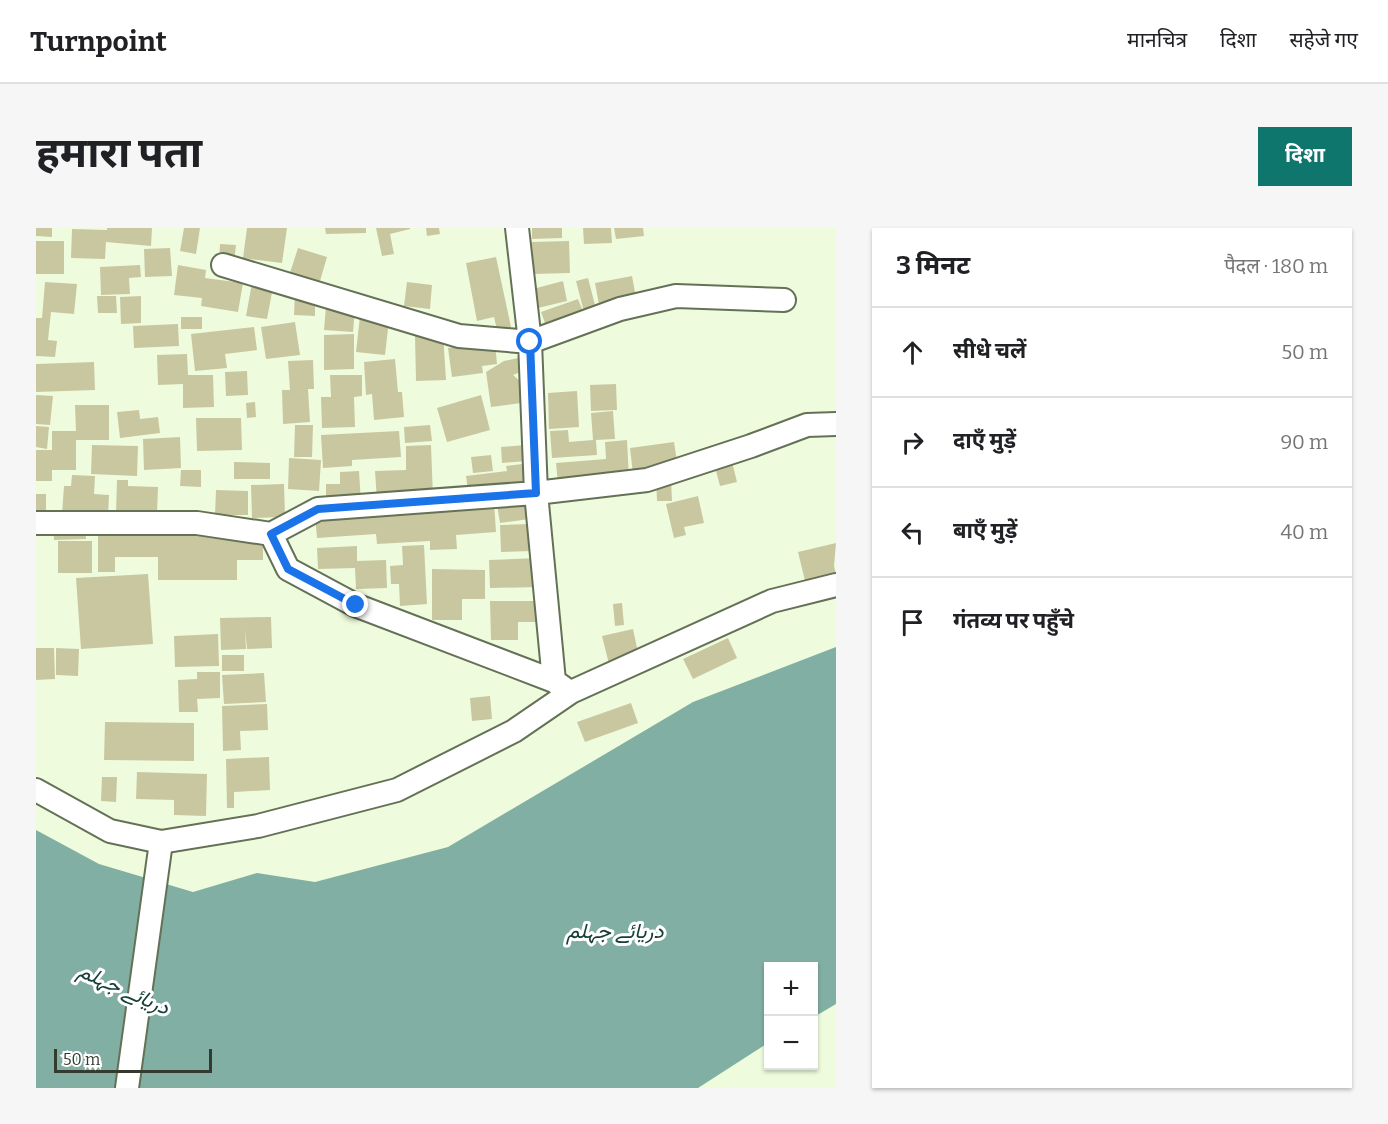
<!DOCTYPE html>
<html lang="hi">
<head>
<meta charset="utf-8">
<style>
  :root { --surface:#fff; --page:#f6f6f6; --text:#202124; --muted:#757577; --line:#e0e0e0; --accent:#0f766e }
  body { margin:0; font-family:Bitter,Vazirmatn,"Noto Sans Devanagari",serif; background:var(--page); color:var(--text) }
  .controls { position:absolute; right:18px; bottom:18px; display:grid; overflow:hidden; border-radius:0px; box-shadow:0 2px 4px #0004 }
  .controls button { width:54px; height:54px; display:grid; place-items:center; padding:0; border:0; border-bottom:2px solid var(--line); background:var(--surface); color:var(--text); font:30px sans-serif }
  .scale { position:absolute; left:18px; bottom:15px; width:158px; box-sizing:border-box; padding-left:6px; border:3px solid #343a2e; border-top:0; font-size:16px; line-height:21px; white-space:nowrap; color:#343a2e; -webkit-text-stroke:4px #fff; paint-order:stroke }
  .stop { position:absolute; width:18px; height:18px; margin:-14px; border:4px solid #1a73e8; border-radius:50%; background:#fff }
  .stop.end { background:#1a73e8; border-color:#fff; box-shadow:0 2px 6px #0008 }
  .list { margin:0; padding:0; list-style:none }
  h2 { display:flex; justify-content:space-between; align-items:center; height:78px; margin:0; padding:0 24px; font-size:26px }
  h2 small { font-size:20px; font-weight:400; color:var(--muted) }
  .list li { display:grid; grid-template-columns:39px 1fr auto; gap:18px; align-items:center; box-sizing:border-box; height:90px; padding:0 24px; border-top:2px solid var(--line) }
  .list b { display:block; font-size:22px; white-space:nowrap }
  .list em { font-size:20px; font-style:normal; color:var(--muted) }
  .icon { flex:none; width:33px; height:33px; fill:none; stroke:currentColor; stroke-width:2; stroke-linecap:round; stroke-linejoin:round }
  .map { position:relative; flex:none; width:800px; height:860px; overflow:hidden; border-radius:0px }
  header { display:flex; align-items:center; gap:36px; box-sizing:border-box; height:84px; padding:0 30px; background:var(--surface); border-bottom:2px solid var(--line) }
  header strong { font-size:28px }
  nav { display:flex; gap:33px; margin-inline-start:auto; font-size:21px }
  .intro { display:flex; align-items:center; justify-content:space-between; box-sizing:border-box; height:144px; padding:0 36px }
  h1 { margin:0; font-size:42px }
  .button { padding:15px 27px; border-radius:0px; background:var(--accent); color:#fff; font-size:21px; font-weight:700 }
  main { display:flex; gap:36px; padding:0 36px }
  aside { flex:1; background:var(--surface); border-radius:0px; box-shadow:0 2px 4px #0004 }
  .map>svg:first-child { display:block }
  .water { fill:#82afa3 }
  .building { fill:#c9c7a0 }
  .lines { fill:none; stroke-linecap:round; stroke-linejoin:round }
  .minor-casing { stroke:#647156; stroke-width:26 }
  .minor { stroke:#fff; stroke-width:22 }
  .route { stroke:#1a73e8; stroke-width:8 }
  .labels { text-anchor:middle; stroke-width:6; stroke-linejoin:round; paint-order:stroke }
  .water-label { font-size:21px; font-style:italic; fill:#164037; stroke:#fff }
</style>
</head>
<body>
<header>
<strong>Turnpoint</strong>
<nav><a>मानचित्र</a><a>दिशा</a><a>सहेजे गए</a></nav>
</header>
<div class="intro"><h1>हमारा पता</h1><a class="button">दिशा</a></div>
<main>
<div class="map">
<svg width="800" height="860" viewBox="0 0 800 860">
  <rect width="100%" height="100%" fill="#eefcdd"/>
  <path class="water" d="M800 419V776L778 789V738H732V815L662 860H0V602L63 636 157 664 221 645 279 654 412 619 657 474Z"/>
  <path class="building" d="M0 0H16V9L0 8Z
    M71 0H116L115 18 70 14 69 31 35 30 36 1 71 2Z
    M148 0H164L160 26 144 23Z
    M211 0H251L246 35 207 30Z
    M289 0H330V5L290 6Z
    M340 0H374V1L354 6 358 26 346 28Z
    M390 0H403L404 6 391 8Z
    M496 0H526V10L496 11Z
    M547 0H575L576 15 548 16Z
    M578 0H607L608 8 580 11Z
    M0 13H28V46H0Z
    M533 13 534 45 497 46 496 14Z
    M184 16 200 17 198 34 183 33Z
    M134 20 136 48 109 49 108 21Z
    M262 20 291 29 282 60 252 51Z
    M460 29 475 99 461 102 458 89 441 93 430 35Z
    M104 37 105 49 93 50 94 66 65 67 64 39Z
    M142 37 170 42 169 50 207 55 202 84 165 78 166 70 138 67Z
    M596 48 601 75 564 82 559 55Z
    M552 50 560 81 548 84 540 53Z
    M527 53 531 73 502 80 497 61Z
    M9 54 41 56 38 86 15 84 12 112 21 113 19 129 0 128V90H6Z
    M371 54 396 57 394 81 368 78Z
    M216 55 237 59 231 91 210 88Z
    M259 65H279V88L258 87Z
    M61 68H80L81 85H62Z
    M105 68V95L85 96 84 69Z
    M542 71 548 86 518 97 516 92 509 95 505 84Z
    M290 79 319 81 317 104 288 102Z
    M324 88 353 92 349 127 320 124Z
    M145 89H166V101H145Z
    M259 94 264 127 230 131 225 99Z
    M142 96 143 118 98 120 97 98Z
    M218 99 221 122 189 126 191 140 159 143 155 106Z
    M318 106V141L288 142V107Z
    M407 106 410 152 380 153 379 108Z
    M459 114 461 136 446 138 447 145 416 149 412 120Z
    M151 126 152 147H177L178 179 147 180V156L122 157 121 127Z
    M482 130V145L477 147 485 154V175L455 179 450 144 468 133Z
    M359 131 362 164H366L368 189 338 192 336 166 330 167 328 134Z
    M277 132 278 161H272L274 194 247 196 246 162H254L252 133Z
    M58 134 59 162 0 164V136Z
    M211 143 212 167 190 168 189 144Z
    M294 147H326V168L318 169 319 199 286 200 285 169H295Z
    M580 156 581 182 555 183 554 157Z
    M541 163 543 199 513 201 512 165Z
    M0 167 17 168 14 197 0 196Z
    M445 167 454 202 411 214 401 180Z
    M219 174 220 189 211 190 210 175Z
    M39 177H73V212H40V242H16V253H0V222H16V203H40Z
    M103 182 104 191 122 189 124 205 84 210 81 184Z
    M577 183 579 211 560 212 561 227 516 230 514 203 532 202 533 214 557 212 555 185Z
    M160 190H205L206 222 161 223Z
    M259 197H277L276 229H258Z
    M394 197 396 213 369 215 368 199Z
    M0 198 13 199 11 221 0 219Z
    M363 203 365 229 316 232V238L287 240 285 207Z
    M144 209 145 240 108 242 107 211Z
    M591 212 593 250 522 256 520 235 570 231 569 214Z
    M638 214 642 240 597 246 594 220Z
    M56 217 102 218 101 248 55 246Z
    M395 217 397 270 341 272 339 243 370 242V218Z
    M489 217 491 233 466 235 465 219Z
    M455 227 457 243 437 245 435 229Z
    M253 230 285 232 283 263 252 261Z
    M198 234 234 235V251H198Z
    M696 234 701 254 684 258 679 239Z
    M495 235 498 261 433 269 430 248 471 243 470 238Z
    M145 242H165V259L144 258Z
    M323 243 325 275 290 277V256H304V244Z
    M36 247 59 248 58 266 73 267 72 288 26 286 28 258H35Z
    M620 251H635L636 273H621Z
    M81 252H92V258L122 259 121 286 80 285Z
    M248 256 249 289 216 290 215 257Z
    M180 262 212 263V287H179Z
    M0 266H10V288H0Z
    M496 266 500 290 464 295 460 271Z
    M662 268 668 295 648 299 650 307 638 310 630 276Z
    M458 275 460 304 420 307 421 321 394 322V313L341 316 340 306 281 310 279 287Z
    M494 296 496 323 465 324 464 297Z
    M49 298 50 311 18 312 17 299Z
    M122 300V307L227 306V332H201V352H122V329H79V344H62V301Z
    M22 313H56V345H22Z
    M800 315 798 338 800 347 770 357 762 324Z
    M388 317 391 376 364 378 363 356H355L354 338 367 337 366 318Z
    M321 318V333L350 332 351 360 320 361 319 340 282 341 281 320Z
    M502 330 503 359 454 360 453 332Z
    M396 341 449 342V371H426V392H396Z
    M112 346 117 416 45 421 40 350Z
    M454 373H504V394H482V412H455Z
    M586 375 588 397 579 398 577 376Z
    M235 389 236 420 211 421 209 401 210 421 185 422 184 390Z
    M597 401 603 429 573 436 566 408Z
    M182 406 183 438 139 439 138 408Z
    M692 410 701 430 657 451 647 431Z
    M0 420H18L19 451 0 452Z
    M20 420 43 421 42 448 20 447Z
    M186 427H208V443H186Z
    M161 444H184V470L161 471 162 484H143L142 452 161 451Z
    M228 445 230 474 188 476 186 447Z
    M454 468 456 491 436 493 434 470Z
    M595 475 602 495 549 514 541 494Z
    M231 476 232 502 204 503 205 522 187 523 186 478Z
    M69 494 158 495V533L68 532Z
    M233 529 234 562 198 564V580H191L190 531Z
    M101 544 171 546 170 588 138 587V572L100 571Z
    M66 549H81L80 574 65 573Z"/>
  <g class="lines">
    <g class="minor-casing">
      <path id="minor" d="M481 0 494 114 500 265 518 453 528 460
        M187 37 423 108 494 114 584 81 640 68 748 72
        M0 295H161L235 306 252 341 319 377 518 453
        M235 306 282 281 500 265 611 252 715 218 771 197 800 196
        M0 562 74 603 125 614 222 598 361 562 478 503 535 464 736 373 800 357
        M91 860 125 614"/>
    </g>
    <use href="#minor" class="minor"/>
  </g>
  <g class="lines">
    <path class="route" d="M320 377 252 341 235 306 282 281 500 265 494 114"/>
  </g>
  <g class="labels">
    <g class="water-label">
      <text x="579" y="710">دریائے جہلم</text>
      <text transform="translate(88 761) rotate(24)" y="7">دریائے جہلم</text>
    </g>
  </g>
</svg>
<div class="controls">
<button>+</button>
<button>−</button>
</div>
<div class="scale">50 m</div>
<div class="stop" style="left:494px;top:114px"></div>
<div class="stop end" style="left:320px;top:377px"></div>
</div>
<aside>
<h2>3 मिनट<small>पैदल · 180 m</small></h2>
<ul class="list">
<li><svg class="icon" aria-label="ahead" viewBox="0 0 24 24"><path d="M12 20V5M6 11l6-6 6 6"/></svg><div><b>सीधे चलें</b></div><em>50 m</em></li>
<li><svg class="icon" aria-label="right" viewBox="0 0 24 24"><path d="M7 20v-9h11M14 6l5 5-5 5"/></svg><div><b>दाएँ मुड़ें</b></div><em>90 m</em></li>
<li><svg class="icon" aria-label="left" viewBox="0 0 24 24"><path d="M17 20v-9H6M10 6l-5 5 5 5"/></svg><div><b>बाएँ मुड़ें</b></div><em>40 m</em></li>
<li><svg class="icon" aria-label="arrive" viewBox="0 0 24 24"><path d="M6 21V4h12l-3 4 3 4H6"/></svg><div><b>गंतव्य पर पहुँचे</b></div></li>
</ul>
</aside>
</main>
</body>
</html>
